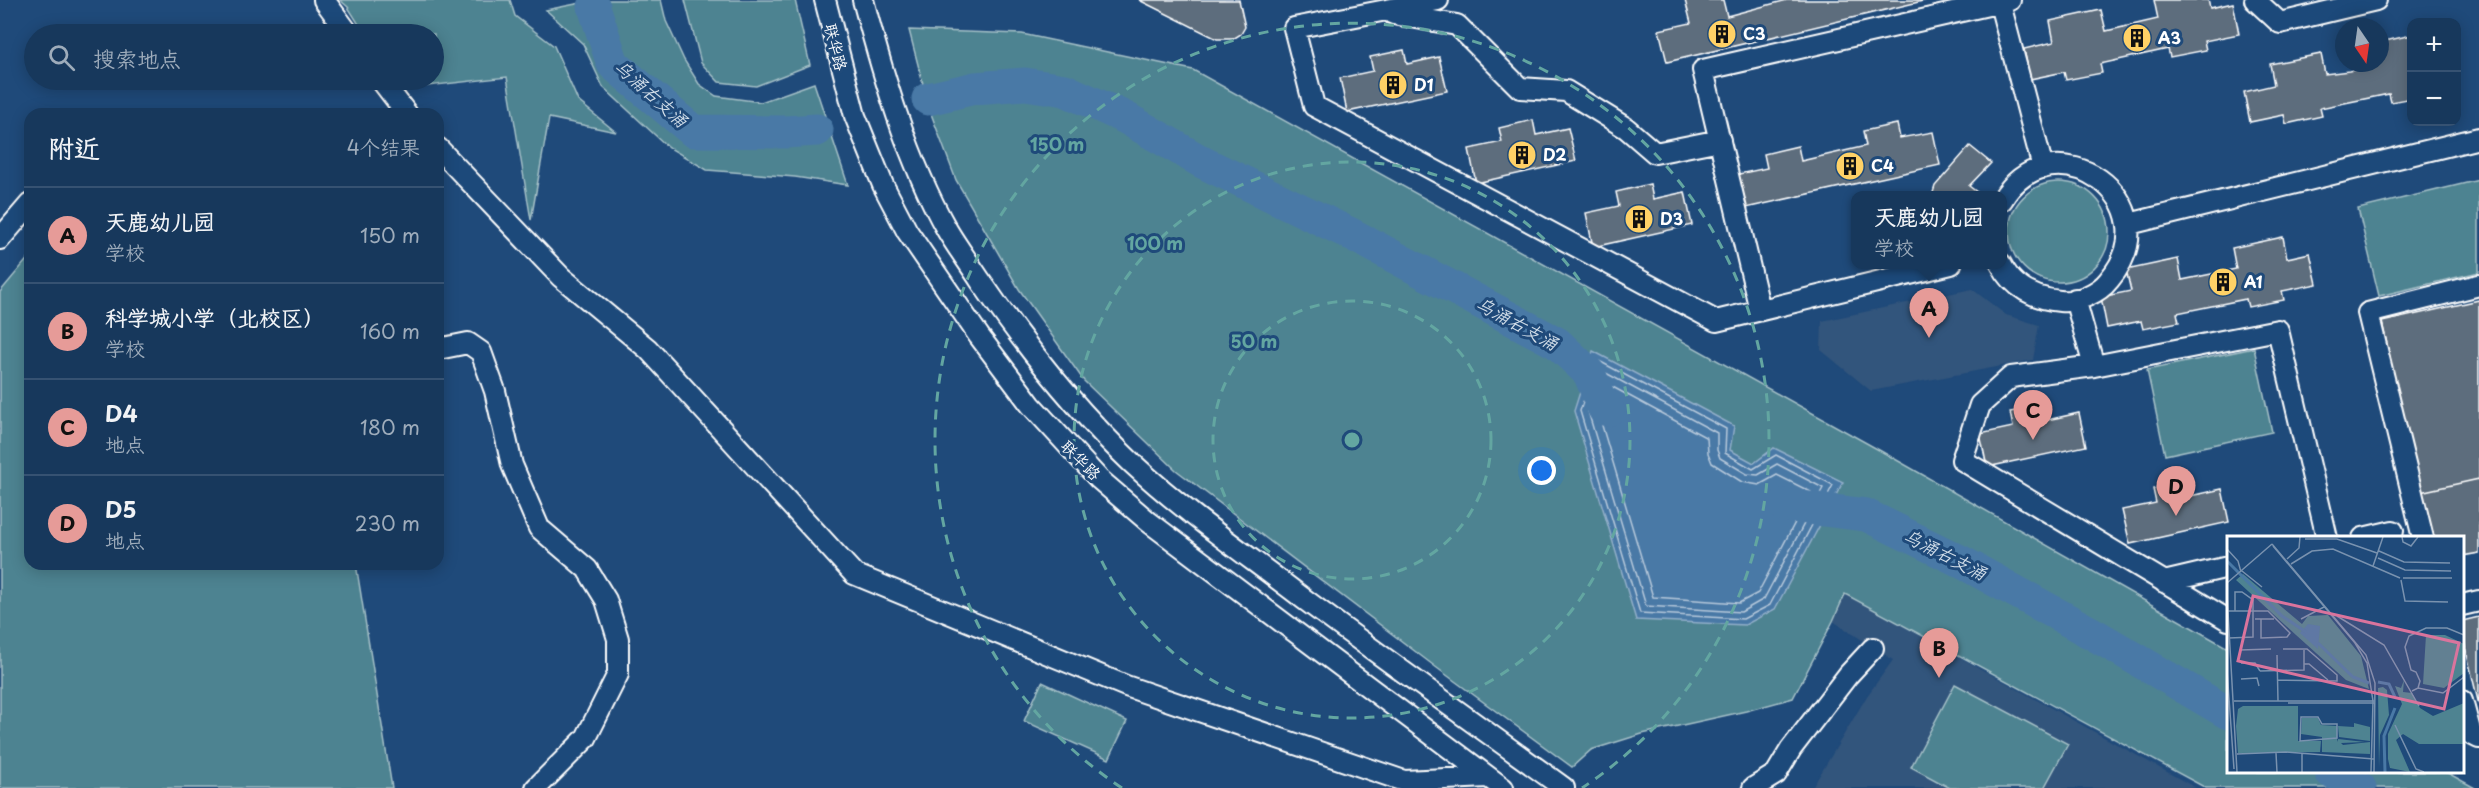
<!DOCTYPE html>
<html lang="zh">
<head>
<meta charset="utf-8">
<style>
  :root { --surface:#17385c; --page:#244365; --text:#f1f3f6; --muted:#9eacbb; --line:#365272; --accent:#e69b98 }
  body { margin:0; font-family:"Playpen Sans","LXGW WenKai TC",sans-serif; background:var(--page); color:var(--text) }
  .controls { position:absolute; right:18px; top:18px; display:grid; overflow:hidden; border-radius:12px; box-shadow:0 3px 15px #0003 }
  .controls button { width:54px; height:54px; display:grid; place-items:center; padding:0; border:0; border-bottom:2px solid var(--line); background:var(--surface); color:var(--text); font:30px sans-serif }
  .compass { position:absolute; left:2335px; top:18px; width:54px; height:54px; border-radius:50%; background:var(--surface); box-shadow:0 3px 15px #0003; rotate:167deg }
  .you { position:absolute; left:1542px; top:471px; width:21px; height:21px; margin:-15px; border:4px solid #fff; border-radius:50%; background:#1a73e8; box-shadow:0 0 0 9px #1a73e833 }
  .badge { display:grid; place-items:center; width:39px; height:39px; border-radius:50%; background:var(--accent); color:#111; font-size:20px; font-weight:700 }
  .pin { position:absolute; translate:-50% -50px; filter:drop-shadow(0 2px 3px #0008) }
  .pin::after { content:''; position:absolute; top:32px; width:21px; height:18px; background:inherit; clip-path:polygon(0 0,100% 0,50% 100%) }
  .popup { position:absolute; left:1851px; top:191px; width:156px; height:78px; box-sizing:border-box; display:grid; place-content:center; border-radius:12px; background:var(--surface); filter:drop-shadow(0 2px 4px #0005); font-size:20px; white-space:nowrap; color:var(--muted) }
  .popup b { font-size:22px; color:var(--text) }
  .popup::after { content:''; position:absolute; left:50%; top:100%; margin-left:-12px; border:12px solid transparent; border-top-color:var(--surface) }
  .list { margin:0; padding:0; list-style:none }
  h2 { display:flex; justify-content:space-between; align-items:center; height:78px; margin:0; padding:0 24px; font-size:26px }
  h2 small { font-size:20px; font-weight:400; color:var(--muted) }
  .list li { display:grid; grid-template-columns:39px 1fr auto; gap:18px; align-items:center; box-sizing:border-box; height:96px; padding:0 24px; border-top:2px solid var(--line) }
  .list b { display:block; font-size:22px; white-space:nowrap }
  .list p { margin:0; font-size:20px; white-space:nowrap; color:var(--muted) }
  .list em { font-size:20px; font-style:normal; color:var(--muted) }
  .icon { flex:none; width:33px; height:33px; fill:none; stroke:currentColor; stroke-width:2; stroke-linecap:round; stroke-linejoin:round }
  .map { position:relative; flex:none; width:2479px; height:788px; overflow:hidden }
  .search { position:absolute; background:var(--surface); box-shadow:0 3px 15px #0003; left:24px; top:24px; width:420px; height:66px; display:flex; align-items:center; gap:15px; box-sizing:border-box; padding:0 21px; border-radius:33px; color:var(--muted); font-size:22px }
  .panel { position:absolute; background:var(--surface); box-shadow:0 3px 15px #0003; left:24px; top:108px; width:420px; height:462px; border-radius:18px }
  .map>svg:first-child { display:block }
  .built { fill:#32547b }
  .green { fill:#4e8391; stroke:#a6c1c8; stroke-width:1.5 }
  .water { fill:#4a79a6; stroke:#92afca; stroke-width:1.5 }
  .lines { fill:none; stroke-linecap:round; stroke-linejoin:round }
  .shore { stroke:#b7c9db; stroke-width:1.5 }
  .river { stroke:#4a79a6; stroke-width:33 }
  .building { fill:#5d6d7d; stroke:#fff; stroke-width:1.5 }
  .minor-casing { stroke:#fff; stroke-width:24 }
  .minor { stroke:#1f4a7a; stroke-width:20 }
  .ring { fill:none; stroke:#63a6a1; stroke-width:3; stroke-dasharray:10 8 }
  .labels { text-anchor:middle; stroke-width:6; stroke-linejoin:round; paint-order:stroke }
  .poi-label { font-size:16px; font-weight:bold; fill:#fff; stroke:#1f4a7a; text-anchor:start }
  .street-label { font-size:16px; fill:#fff; stroke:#1f4a7a }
  .water-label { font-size:18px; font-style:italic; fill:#d2dee9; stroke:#1f4a7a }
  .inset-river { fill:none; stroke:#4a79a6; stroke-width:3 }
  .inset-road { fill:none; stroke:#7992af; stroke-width:1.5 }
  .view { fill:#da749d; fill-opacity:0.15; stroke:#da749d; stroke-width:3 }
  .inset-edge { fill:none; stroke:#fff; stroke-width:3 }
  .centre { fill:#63a6a1; stroke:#1f4a7a; stroke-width:3 }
  .ring-label { font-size:18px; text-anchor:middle; font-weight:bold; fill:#63a6a1; stroke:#1f4a7a; stroke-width:6; stroke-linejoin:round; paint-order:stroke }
</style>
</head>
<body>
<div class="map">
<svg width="2479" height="788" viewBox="0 0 2479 788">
  <rect width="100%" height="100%" fill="#1f4a7a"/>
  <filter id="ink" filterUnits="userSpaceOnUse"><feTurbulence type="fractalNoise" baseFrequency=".0167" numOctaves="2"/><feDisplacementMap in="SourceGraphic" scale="12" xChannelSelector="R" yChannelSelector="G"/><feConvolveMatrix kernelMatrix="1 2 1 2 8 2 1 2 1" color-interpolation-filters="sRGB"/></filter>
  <g filter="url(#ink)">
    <path class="built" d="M1972 289 2006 315 2039 325 2033 360 1871 391 1821 350 1822 321Z
      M1845 594 2196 788H1812L1867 696 1893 660 1833 621Z"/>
    <path class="green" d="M340 0H510L515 16 554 46 578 101 616 132 549 118 531 220 507 77 409 88 402 80H434V34H365L348 7Z
      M596 0H661L666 21 684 60 699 84 716 96 761 102 814 83 848 185 795 177 707 170 668 147 603 87 583 44 546 10Z
      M685 0H795L810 65 756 86 719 82 701 63Z
      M909 30 1022 34 1193 70 1879 450 2228 648V772H2446L2475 788H2206L1845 594 1833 621 1793 698 1746 711 1642 734 1591 750 1572 767 1437 668 1176 470 1084 381 1019 289 956 180 930 111Z
      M2479 180V272L2379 296 2358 209Z
      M2009 232a50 50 0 1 1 100 0a50 50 0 1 1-100 0Z
      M30 256V564H356L392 788H0V292Z
      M2254 348 2272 432 2165 455 2147 370Z
      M1042 682 1127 721 1109 759 1024 721Z
      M1955 684 2068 744 2044 788H1950L1911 767Z"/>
    <path class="water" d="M1593 351 1734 426 1730 450 1754 463 1774 448 1843 482 1775 609 1745 625 1636 620 1574 411Z"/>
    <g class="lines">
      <path class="shore" d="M1599 361 1726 429 1725 453 1753 469 1776 455 1833 485 1770 605 1743 619 1640 613 1580 411 1596 363Z
        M1604 372 1717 433V450L1720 458 1747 474 1758 475 1777 464 1823 488 1764 599 1741 612 1646 606 1588 411 1600 373Z
        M1609 385 1707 438 1708 453 1712 463 1742 482 1759 485 1777 475 1811 492 1758 593 1739 603 1653 597 1598 412 1605 386Z"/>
      <path class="river" d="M594 7 613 64 693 131 785 132 817 130
        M928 99 975 88 1025 84 1065 90 1126 118 1202 162 1353 235 1557 343 1589 373 1604 409 1608 410
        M1784 505 1866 515 1958 560 2095 635 2228 713
        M2331 772 2360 788"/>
    </g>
    <path class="building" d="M1139 0H1239L1245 27 1241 34 1233 39H1217Z
      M1685 0H1723L1727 16 1787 0H1927L1667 62 1659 30 1691 23Z
      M2154 0H2208L2210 8 2233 3 2239 34 2204 41 2206 50 2170 57 2168 49 2100 64 2102 73 2066 80 2064 72 2030 79 2024 49 2054 42 2050 21 2101 10 2106 31 2158 19Z
      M2412 35V98L2391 102 2389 94 2320 108 2322 116 2286 124 2284 115 2250 122 2244 92 2274 85 2270 64 2321 54 2325 74 2349 71 2379 64 2380 42Z
      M1404 50 1407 64 1439 57 1447 91 1347 112 1340 78 1373 71 1370 57Z
      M1533 120 1536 135 1568 128 1576 161 1476 183 1469 149 1502 142 1499 128Z
      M1897 124 1900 138 1933 132 1940 165 1741 209 1734 175 1767 168 1764 154 1798 146 1801 161 1866 146 1863 131Z
      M1970 146 1991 163 1969 186 1978 193 1976 196H1932L1935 186Z
      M1650 184 1653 199 1685 192 1692 225 1593 247 1586 213 1619 206 1616 192Z
      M2283 237 2287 258 2310 253 2317 284 2282 291 2284 300 2248 307 2246 299 2177 313 2179 322 2143 329 2141 321 2107 328 2101 297 2131 291 2126 270 2178 259 2182 280 2236 269 2232 248Z
      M2479 300V479L2420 492 2382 322Z
      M2044 405 2047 420 2079 413 2086 446 1987 467 1980 434 2013 427 2010 412Z
      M2479 479V553L2462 556V538H2430L2420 492Z
      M2187 481 2190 496 2222 489 2229 522 2130 544 2122 510 2156 503 2153 489Z
      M2479 617V705L2462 634V621Z"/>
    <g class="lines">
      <g class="minor-casing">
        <path id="minor" d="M324 0 349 34
          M825 0 855 116 883 185 907 231 979 336 1031 405 1099 479 1149 522 1503 788
          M863 0C884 78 907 159 947 230 957 247 969 263 980 280 1025 346 1075 409 1133 464 1186 513 1247 555 1304 599 1390 663 1477 725 1564 788
          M1438 0 1294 28 1314 106 1716 321 1951 264
          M1999 0 2043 168
          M2255 0 2280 23 2376 0
          M1393 14 1457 25 1520 88 1566 91 1626 128 1655 153 1720 140
          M381 80 407 114
          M438 148 561 277 648 349 854 574 1126 686 1404 781 1488 777
          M2129 224 2479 138
          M0 239 30 204
          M2001 264C2013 288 2035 299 2060 301 2077 303 2099 293 2109 280 2176 201 2052 117 2002 200
          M2075 299 2094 366
          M1760 310 1703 70 2010 0
          M438 349 468 343 481 352 495 391 512 465 539 528 587 569 606 600 618 639V674L586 738 536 788
          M2363 538 2393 531
          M2423 538 2368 313 2479 285
          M2164 582 2228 567
          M2462 605 2479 601
          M2228 620 1962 460 1980 405 2011 377 2094 366 2278 330 2327 538
          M2462 701 2471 734 2479 738
          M1753 788 1776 774 1791 749 1848 675 1873 648"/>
      </g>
      <use href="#minor" class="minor"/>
    </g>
  </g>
  <g class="ring">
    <circle cx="1352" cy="440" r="139"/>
    <circle cx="1352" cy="440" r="278"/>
    <path d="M1122 788A417 417 0 1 1 1582 788"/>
  </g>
  <defs>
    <g id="building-disc" transform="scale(1.5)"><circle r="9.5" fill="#ffd166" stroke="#1f4a7a"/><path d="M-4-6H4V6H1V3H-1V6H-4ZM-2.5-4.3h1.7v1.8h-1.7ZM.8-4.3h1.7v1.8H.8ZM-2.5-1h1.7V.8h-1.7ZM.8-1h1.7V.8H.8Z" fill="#111"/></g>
  </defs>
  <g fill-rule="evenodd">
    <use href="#building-disc" x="1722" y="34"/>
    <use href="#building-disc" x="2137" y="38"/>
    <use href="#building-disc" x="1393" y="85"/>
    <use href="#building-disc" x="1522" y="155"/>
    <use href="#building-disc" x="1850" y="166"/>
    <use href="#building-disc" x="1639" y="219"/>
    <use href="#building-disc" x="2223" y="282"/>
  </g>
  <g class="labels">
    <g class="poi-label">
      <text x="1743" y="40">C3</text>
      <text x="2158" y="44">A3</text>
      <text x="1414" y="91">D1</text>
      <text x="1543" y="161">D2</text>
      <text x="1871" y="172">C4</text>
      <text x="1660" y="225">D3</text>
      <text x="2244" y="288">A1</text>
    </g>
    <g class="street-label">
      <text transform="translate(836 47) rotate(76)" y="6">联华路</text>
      <text transform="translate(1081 460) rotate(45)" y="6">联华路</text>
    </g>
    <g class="water-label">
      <text transform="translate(651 94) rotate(42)" y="6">乌涌右支涌</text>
      <text transform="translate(1517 324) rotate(29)" y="6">乌涌右支涌</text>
      <text transform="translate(1945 555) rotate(27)" y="6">乌涌右支涌</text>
    </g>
  </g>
  <g transform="translate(2227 536)">
    <rect width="237" height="237" fill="#1f4a7a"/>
    <path d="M16 38 75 88 81 80 101 79 134 120 142 153 119 144 69 99 9 44ZM199 99H218L237 108V137L217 152 196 148ZM177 144 176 156 185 157 193 172 206 180 237 167V208H192L176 198 169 204 183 236 163 232 161 223V198L175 168 168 150 174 152ZM156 151 160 154 162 179 153 199 152 232 151 152ZM16 170H71V205H94L93 216 11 217 9 190 11 173ZM75 182H91L94 189 110 190V206L111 203 138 206 114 207 116 209 143 206V218L95 216V201L74 198ZM127 187 143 191V205L112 201 111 190 127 191Z" fill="#4e8391"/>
    <path d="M81 88 93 90 91 113 73 97Z" fill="#4a79a6"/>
    <path class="inset-river" d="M0 25 55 80 79 96M91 107 126 141 142 147M151 146 162 148 168 161M158 236 157 200 168 172"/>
    <path class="inset-road" d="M175 1 176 6 184 10 191 1M78 3H110L150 17M45 8 139 119 148 147 147 236M46 10 128 107 140 127 146 165 144 236M0 13 11 25 14 36M152 15 177 26 223 27M151 22 178 34 224 35M60 23 72 12 73 1M64 28 85 15 106 13 173 42M146 30 156 1M15 35 35 51M176 42H225M174 44 178 65 221 66M0 47 45 8M0 58 10 236M1 75H41L63 97 60 101 34 102V83M110 80 157 109 192 170M28 83H47M74 83 97 71M2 102 26 101V64L15 56H8V75M13 114 44 113M50 119 51 165M14 127H28L33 135M77 128H82L101 144M0 134 7 233M33 135 77 134V114M14 143 30 142 32 150M51 144 110 145V139L80 113H56M191 152 193 145 189 136 184 134 178 111 182 100 199 92H220L237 99M185 155 191 152 216 157 237 141M7 165H147M61 167H147M74 181H91L95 188H110V202L73 205ZM168 189 189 233 197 236M49 217 50 236M75 217V236M10 218 59 216 147 223"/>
    <path class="view" d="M26 60 232 107 217 173 11 125Z"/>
    <rect width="237" height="237" class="inset-edge"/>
  </g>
  <circle cx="1352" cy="440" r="9" class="centre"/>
  <g class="ring-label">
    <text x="1057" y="151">150 m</text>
    <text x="1155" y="250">100 m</text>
    <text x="1254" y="348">50 m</text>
  </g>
</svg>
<div class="controls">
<button>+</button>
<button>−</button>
</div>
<svg class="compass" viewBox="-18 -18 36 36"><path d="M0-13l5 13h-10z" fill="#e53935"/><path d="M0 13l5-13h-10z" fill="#9eacbb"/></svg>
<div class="you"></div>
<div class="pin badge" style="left:1929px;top:338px">A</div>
<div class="popup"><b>天鹿幼儿园</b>学校</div>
<div class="pin badge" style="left:1939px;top:678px">B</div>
<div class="pin badge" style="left:2033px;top:440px">C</div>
<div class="pin badge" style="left:2176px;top:516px">D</div>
<div class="search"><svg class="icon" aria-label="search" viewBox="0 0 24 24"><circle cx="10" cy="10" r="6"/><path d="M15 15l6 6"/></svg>搜索地点</div>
<section class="panel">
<h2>附近<small>4个结果</small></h2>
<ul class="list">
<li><span class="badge">A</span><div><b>天鹿幼儿园</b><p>学校</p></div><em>150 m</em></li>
<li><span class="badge">B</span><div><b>科学城小学（北校区）</b><p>学校</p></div><em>160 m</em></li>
<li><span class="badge">C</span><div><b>D4</b><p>地点</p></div><em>180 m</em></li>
<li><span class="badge">D</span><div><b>D5</b><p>地点</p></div><em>230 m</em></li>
</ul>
</section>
</div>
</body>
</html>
